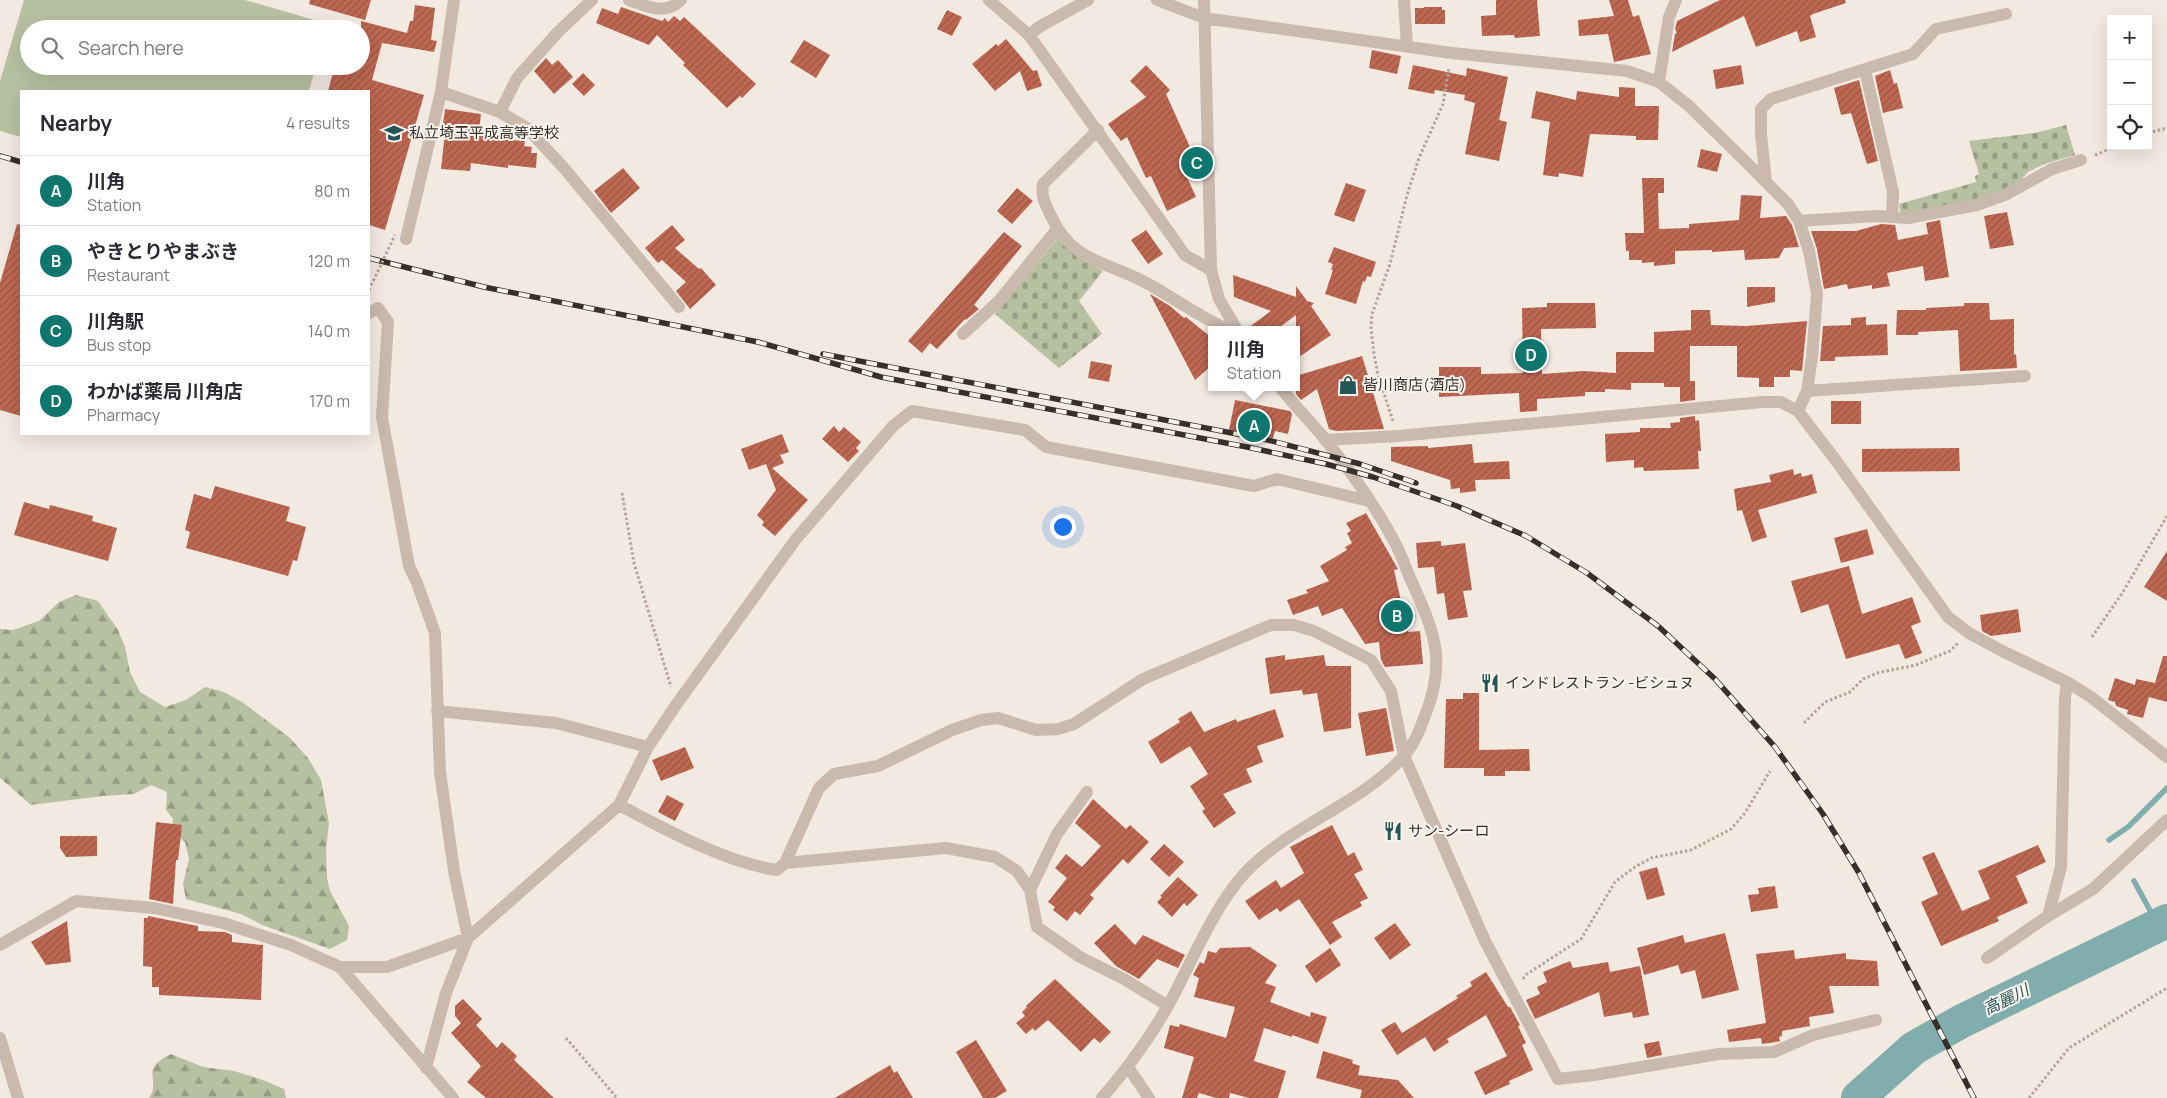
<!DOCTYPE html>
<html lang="en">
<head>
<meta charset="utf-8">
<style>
  :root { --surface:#fff; --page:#f2f2f3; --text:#2b2b33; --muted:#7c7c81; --line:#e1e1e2; --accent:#0f766e }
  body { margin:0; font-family:Manrope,"Noto Sans JP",sans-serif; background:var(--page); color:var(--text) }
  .controls { position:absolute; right:15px; top:15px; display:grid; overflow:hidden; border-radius:0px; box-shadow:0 5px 20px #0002 }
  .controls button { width:45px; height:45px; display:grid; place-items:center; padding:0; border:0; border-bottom:1px solid var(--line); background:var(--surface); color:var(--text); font:25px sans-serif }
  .you { position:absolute; left:1062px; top:526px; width:18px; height:18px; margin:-12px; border:4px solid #fff; border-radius:50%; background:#1a73e8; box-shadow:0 0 0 8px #1a73e833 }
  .badge { display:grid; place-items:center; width:32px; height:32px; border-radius:50%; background:var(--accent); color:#fff; font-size:16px; font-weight:700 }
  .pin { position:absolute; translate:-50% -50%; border:2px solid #fff; box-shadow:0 1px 5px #0006 }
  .popup { position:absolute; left:1208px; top:326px; width:92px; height:65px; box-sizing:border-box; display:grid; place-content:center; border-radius:0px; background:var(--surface); filter:drop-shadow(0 1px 4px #0005); font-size:16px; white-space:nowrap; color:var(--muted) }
  .popup b { font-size:19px; color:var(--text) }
  .popup::after { content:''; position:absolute; left:50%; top:100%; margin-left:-10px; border:10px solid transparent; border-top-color:var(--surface) }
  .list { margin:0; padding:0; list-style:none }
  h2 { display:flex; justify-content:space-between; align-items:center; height:65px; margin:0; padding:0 20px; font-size:21px }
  h2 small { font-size:16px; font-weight:400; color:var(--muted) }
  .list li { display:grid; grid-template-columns:32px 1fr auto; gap:15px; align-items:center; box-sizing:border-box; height:70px; padding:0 20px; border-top:1px solid var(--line) }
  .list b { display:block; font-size:19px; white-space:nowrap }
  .list p { margin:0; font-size:16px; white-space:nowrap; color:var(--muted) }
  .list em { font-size:16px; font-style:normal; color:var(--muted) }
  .icon { flex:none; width:28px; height:28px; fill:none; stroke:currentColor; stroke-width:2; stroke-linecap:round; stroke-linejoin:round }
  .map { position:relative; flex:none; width:2167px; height:1098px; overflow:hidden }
  .search { position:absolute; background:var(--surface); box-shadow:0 5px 20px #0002; left:20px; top:20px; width:350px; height:55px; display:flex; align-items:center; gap:12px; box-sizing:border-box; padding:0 18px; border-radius:28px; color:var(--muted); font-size:19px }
  .panel { position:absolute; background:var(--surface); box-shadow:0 5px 20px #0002; left:20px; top:90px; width:350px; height:345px; border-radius:0px }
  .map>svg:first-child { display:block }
  .green { fill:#b7c0a1 }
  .forest { fill:url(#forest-firs) }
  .cemetery { fill:url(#cemetery-stones) }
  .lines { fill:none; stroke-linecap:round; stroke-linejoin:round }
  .stream { stroke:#81adad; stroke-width:5.5 }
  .river { stroke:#81adad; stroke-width:34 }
  .building { fill:url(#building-hatch) }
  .path { stroke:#b5a397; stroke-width:3; stroke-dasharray:2.5 2.5; stroke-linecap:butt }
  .minor { stroke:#cab9ad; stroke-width:12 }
  .rail-casing { stroke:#382f2b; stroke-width:5.5 }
  .rail { stroke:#f9f3ed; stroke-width:4; stroke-dasharray:11; stroke-linecap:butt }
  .path-bridge { stroke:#b5a397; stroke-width:3; stroke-dasharray:2.5 2.5; stroke-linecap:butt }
  .labels { text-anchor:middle; stroke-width:4; stroke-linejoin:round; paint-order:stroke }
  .poi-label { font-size:15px; fill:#382f2b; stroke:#f9f3ed; text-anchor:start }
  .water-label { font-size:16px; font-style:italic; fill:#235657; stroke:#f9f3ed }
</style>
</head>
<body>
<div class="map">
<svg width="2167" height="1098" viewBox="0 0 2167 1098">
  <defs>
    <pattern id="forest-firs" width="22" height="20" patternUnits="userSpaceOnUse" patternTransform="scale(1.25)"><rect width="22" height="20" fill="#b7c0a1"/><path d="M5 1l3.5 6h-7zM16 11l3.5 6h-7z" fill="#969c83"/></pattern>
    <pattern id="cemetery-stones" width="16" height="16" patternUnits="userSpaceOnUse" patternTransform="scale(1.25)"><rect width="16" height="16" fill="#b7c0a1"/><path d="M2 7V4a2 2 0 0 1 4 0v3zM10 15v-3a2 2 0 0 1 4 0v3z" fill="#969c83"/></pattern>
    <pattern id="building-hatch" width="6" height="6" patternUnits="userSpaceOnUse" patternTransform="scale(1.25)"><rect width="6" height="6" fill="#be6852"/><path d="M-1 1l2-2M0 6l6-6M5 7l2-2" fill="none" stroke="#9b5644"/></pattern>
  </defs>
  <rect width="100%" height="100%" fill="#f2e9e1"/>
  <path class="green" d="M24 0H245L328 24 327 29H29V66H316L309 91H21V137L0 131V81Z"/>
  <path class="forest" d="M76 595 98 601 118 630 125 647 130 672 140 692 165 707 186 700 205 687 224 692 242 702 290 738 308 758 321 780 329 823 326 849 327 878 330 891 349 926 347 940 330 949 262 925 241 914 186 899 183 884 189 859 185 842 172 832 173 819 166 810 167 792 151 785 134 794 103 796 31 805 0 778V629L13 630 39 621 59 602Z
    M171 1054 203 1067 234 1071 263 1080 284 1089 286 1098H149C162 1079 138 1070 171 1054Z"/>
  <path class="cemetery" d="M2066 125 2075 155 2044 164 2028 172 2018 183 1996 193 1958 205 1901 214 1899 204 1976 182 1975 176 1979 174 1969 141 2035 133Z
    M1058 238 1077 257 1103 271 1079 301 1102 334 1059 368 995 314Z"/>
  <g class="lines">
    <path class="stream" d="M2109 840 2128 827 2167 788
      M2134 881 2158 925"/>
    <path class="river" d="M1858 1098 1914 1048 1962 1021 2167 921"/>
  </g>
  <path class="building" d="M310 0H371L365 20 309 4Z
    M1496 0H1537L1540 36 1515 38 1514 35 1482 36 1481 16 1496 15Z
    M1609 0H1628L1633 17 1639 15 1651 54 1614 62 1608 34 1579 36 1578 20 1614 16Z
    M1720 0H1845L1846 3 1813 14 1810 16 1816 37 1800 42 1797 31 1756 47 1744 16 1672 52 1675 34 1677 33 1675 29 1677 21Z
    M415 5 435 8 431 40 437 41 434 52 382 43 372 80 424 95 385 230 369 225V90L328 91 334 69 338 70 339 66H361V21L407 33 410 21H413Z
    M621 7 662 21 665 18 668 22 674 16 680 21 684 17 756 84 742 98 740 96 727 108 683 65 685 63 657 35 649 45 596 23 602 8 618 14Z
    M1424 7H1442V10H1445V24H1415V8H1424Z
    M947 10 962 17 952 36 937 29Z
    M1006 39 1033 71 1037 70 1042 86 1027 91 1020 71 995 91 972 64 996 44 998 46Z
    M804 40 830 55 816 78 790 62Z
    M1372 50 1401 56 1397 74 1369 68Z
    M546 58 552 65 558 60 573 77 554 94 534 71Z
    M1146 65 1170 90 1166 94 1194 156 1180 162 1196 197 1167 211 1151 176 1146 178 1127 137 1121 141 1108 124 1146 97 1130 81Z
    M1413 65 1466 76 1467 68 1508 77 1499 120 1507 122 1499 161 1465 154 1475 103 1464 100 1465 95 1435 90 1434 94 1408 89Z
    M1741 65 1744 84 1716 89 1713 70Z
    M1890 70 1894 84 1897 83 1903 108 1883 113 1875 76Z
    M583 73 595 85 584 96 572 84Z
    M1859 80 1878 161 1867 164 1851 113 1841 115 1834 88Z
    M1619 87 1635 88V106H1659L1658 140H1636V136L1590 134 1583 177 1559 173 1558 177 1543 175 1550 122 1531 118 1536 91 1576 100 1577 91 1619 97Z
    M445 109 481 114 479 131 512 136V140L525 141 524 146 532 147 531 153H537L536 168 508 165V168L471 163 470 171 441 169 445 133 442 132Z
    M1701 149 1722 154 1717 172 1697 167Z
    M623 168 640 188 611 213 594 191Z
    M1642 178H1664V193H1658L1659 229 1689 228V224L1739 220 1741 195 1762 196 1760 218 1786 216 1792 225 1799 247 1784 248 1779 258 1745 260 1744 250 1712 252V250L1675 251V264L1654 266V262L1642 263V260H1629V251H1626L1625 233H1644Z
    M1346 183 1366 190 1354 222 1334 215Z
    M1017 188 1033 201 1012 224 997 211Z
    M2007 212 2014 245 1990 249 1984 216Z
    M1940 220 1949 277 1925 281 1923 266 1887 273 1890 286 1872 289V285L1848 289 1847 284 1824 289 1817 249 1811 231H1856L1881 224 1895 225 1898 240 1928 234 1926 223Z
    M17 224 21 225V416L0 410V283Z
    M672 225 685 240 675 248 699 269 701 268 716 285 690 309 676 291 686 282 662 260 658 263 645 248Z
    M1146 230 1163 254 1148 264 1131 240Z
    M1004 232 1022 246 974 305 979 309 966 320 965 319 937 349 930 343 922 353 908 341Z
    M1334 247 1376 262 1371 277 1367 276 1365 282 1363 281 1356 304 1325 294 1333 270H1331L1333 264 1328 262Z
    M1233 275 1296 297V286L1307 301 1314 303 1311 306 1331 335 1296 359V315L1276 330H1245L1271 311 1234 297Z
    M1747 287H1775V302L1747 307Z
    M1150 294 1170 306 1184 318 1186 317 1212 338V365L1195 380Z
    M1547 303H1595L1596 328 1541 329 1542 374 1583 371 1616 373V352H1654V332L1691 330V310H1710L1711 325 1746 326 1807 321 1802 371 1790 370V377H1774V387H1759V378L1737 377V346H1690V381H1695V400L1680 402V387H1664V383H1631V390L1605 389V392H1585V396L1537 399V411L1520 412 1519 393 1439 397V367H1481V374L1523 373 1522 308 1547 307Z
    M1964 303H1989L1990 320 2014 319V355L2016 354 2017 368 1960 371 1958 330 1918 332V335H1896L1897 310H1926V308L1964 306Z
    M1866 317V325L1887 324 1888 355 1835 357V361H1820L1823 326 1851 325V318Z
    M1362 356 1384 429 1336 431 1329 429 1317 389 1301 400 1296 394V376Z
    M1091 361 1112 365 1109 382 1088 378Z
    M1235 400 1290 411 1292 414 1288 434 1275 431 1273 438 1229 430Z
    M1831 401H1861V424H1831Z
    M1695 416V421L1699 420 1701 451H1698L1699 469 1644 471 1643 467 1634 468V460L1606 462 1605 434 1640 432V428H1671L1670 423 1680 422V418Z
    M834 426 839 432 844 427 861 442 856 448 859 451 848 462 822 439Z
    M782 434 789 452 780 455 784 463 772 468 808 500 775 536 762 525 764 522 757 515 776 490 766 464 749 470 741 449Z
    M1472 444 1474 463 1509 461 1510 479 1475 480 1476 491 1460 493V488L1451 489 1450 480 1391 461V447L1428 446V448Z
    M1959 448 1960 471 1862 472V449Z
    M1793 469 1794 475 1801 473 1802 477 1812 474 1817 493 1758 510 1767 537 1752 542 1742 510 1737 511 1734 489 1771 482 1769 475Z
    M215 486 290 507 286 521 306 527 297 561 293 560 288 576 186 548 190 532 185 530 194 494 211 499Z
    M24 502 49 509 50 505 93 516 92 521 117 528 108 561 14 535Z
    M1366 513 1398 569 1394 570 1408 632 1420 631 1423 664 1385 667 1381 660 1379 642 1365 644 1342 608 1322 616 1318 606 1293 615 1287 600 1308 593 1306 590 1329 581 1320 566 1347 550 1345 547 1352 543 1347 533 1351 531 1346 523Z
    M1867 529 1874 554 1841 563 1834 538Z
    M1441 541V546L1465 543 1472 590 1463 591 1468 617 1448 620 1444 593 1437 594 1434 567 1418 568 1416 543Z
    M2167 551V601L2144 587Z
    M1849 566 1862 614 1912 597 1921 622 1911 626 1922 653 1905 659 1899 644 1846 659 1828 604 1801 613 1791 581Z
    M2018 609 2021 632 1991 636 1982 631 1980 615Z
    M1285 655V660L1324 655 1326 666H1351V728L1324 732 1317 693 1303 695 1302 690 1270 694 1265 658Z
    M2163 656H2167V702L2149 697 2143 718 2127 714 2128 710 2116 706 2115 702 2108 700 2115 678 2135 685 2136 679 2155 683Z
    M1463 693H1479V750L1529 749 1530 771H1505V776H1484V768H1444L1446 699H1463Z
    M1386 708 1394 751 1366 756 1358 713Z
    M1275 709 1284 737 1257 746 1263 762 1246 769 1252 782 1223 794 1236 813 1214 828 1202 811 1205 809 1190 786 1208 774 1190 746 1161 764 1148 742 1180 722 1178 719 1191 711 1204 732 1236 719 1237 722Z
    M685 747 694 768 661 781 652 760Z
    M667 795 684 804 675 821 658 812Z
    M1093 799 1126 829 1130 825 1149 842 1128 864 1123 859 1090 895 1094 898 1080 915 1075 911 1067 921 1053 910 1055 907 1048 902 1067 878 1055 868 1066 854 1082 867 1101 846 1075 823Z
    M156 822 182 825 178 860H176L173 904 149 899Z
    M1332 825 1348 856 1354 852 1363 870 1354 874 1368 898 1360 902 1362 906 1332 922 1342 937 1330 945 1299 899 1280 912 1277 908 1259 920 1245 901 1276 880 1281 888 1304 873 1290 847Z
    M60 836H97V856L66 857 60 848Z
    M1164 844 1184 862 1169 877 1150 859Z
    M2038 845 2046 862 2016 876 2028 903 1997 917 1999 921 1941 946 1921 902 1938 894 1922 857 1934 852 1962 911 1990 899 1978 871Z
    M1657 867 1665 895 1647 900 1639 872Z
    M1178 877 1198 895 1187 906 1184 903 1172 917 1157 902 1162 897 1160 896Z
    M1775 886 1778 908 1751 912 1748 895 1759 894 1758 888Z
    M148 916 198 926V931L225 932 232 935V942L263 945 261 1000 159 995V987H152V967L143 966 144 918H148Z
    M67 921 71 962 46 965 31 942Z
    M1395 923 1411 945 1390 960 1374 938Z
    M1115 924 1135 945 1143 935 1185 955 1178 968 1157 959 1139 979 1116 966 1094 943Z
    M1725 933 1739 990 1702 999 1695 970 1681 974 1678 965 1644 975 1637 948 1683 935 1685 943Z
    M1250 947 1277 965 1265 983 1276 987 1270 1002 1310 1017 1311 1012 1327 1017 1318 1044 1292 1035V1037L1264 1028 1254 1061 1286 1071 1278 1098H1249L1230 1093 1229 1098H1216L1199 1093 1197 1098H1182L1194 1057 1164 1048 1170 1025 1179 1027 1180 1024 1226 1038 1235 1007 1194 997 1199 978 1193 975 1200 962 1204 964 1208 951 1216 953 1220 948Z
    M1330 948 1341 965 1316 983 1305 966Z
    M1794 950 1795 959 1846 953V959L1877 961 1879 986H1829L1834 1013 1809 1017 1810 1026 1782 1031V1036L1779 1037 1780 1041 1776 1042 1762 1044 1761 1038 1729 1042 1727 1030 1766 1023 1756 954Z
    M1570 961 1573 968 1608 962 1610 972 1640 966 1649 1015 1633 1018 1632 1012 1604 1017 1599 992 1535 1019 1526 1000 1540 994 1537 987 1547 982 1543 972Z
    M1486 972 1508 1007H1510L1520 1025 1518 1026 1526 1043 1522 1045 1533 1070 1509 1081 1510 1084 1485 1095 1474 1072 1507 1056 1486 1015 1447 1039 1449 1042 1434 1052 1425 1037 1397 1055 1381 1030 1395 1022 1402 1033 1458 998 1456 996 1472 986 1470 982Z
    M1055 979 1111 1032 1100 1043 1094 1038 1081 1052 1048 1020 1035 1031 1033 1028 1026 1034 1016 1023 1025 1016 1022 1012 1027 1007 1026 1006Z
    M463 999 482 1019 476 1025 497 1048 502 1042 517 1056 514 1060 554 1098H486L467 1082 481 1066 451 1033 461 1023 455 1016V1006Z
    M976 1040 1007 1091 995 1098H983L956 1052Z
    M1659 1041 1662 1055 1647 1058 1644 1044Z
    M1323 1051 1353 1060 1352 1063 1360 1066 1358 1075 1398 1080 1414 1098H1360L1362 1090 1316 1078Z
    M890 1065 894 1073 897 1071 913 1098H835Z"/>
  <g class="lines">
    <path class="path" d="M2148 133 2167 128
      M2095 155 2117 146
      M1393 421 1378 375 1374 354 1371 328 1372 314 1390 264 1407 195 1419 158 1443 104 1449 68
      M622 493 634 563 671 687
      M2092 637 2123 592 2167 516
      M1804 723 1825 702 1850 692 1863 679 1877 673 1916 665 1950 651 1958 643
      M1523 979 1527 974 1581 939 1615 882 1635 867 1651 858 1691 850 1731 829 1745 813 1770 771
      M566 1038 617 1098
      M2029 1098 2069 1048 2167 988"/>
    <path class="minor" d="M629 0C646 6 666 16 681 0
      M989 0 1029 35 1185 255 1211 270
      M1157 0 1204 18 1452 53 1627 71 1659 82 1689 106 1743 159 1788 204 1799 221 1809 251 1817 294 1812 357 1807 391 1798 411
      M1204 0 1211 270 1219 299 1237 330
      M1404 0 1407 46
      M1029 35 1039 27 1088 0
      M1865 70 1893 192 1892 217
      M1659 82 1669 17 1676 0
      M441 92 500 112 527 128 564 168 679 307
      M500 112 517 78 558 32 592 0
      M1098 130 1043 184C1041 198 1045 203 1051 216 1072 264 1112 262 1152 286 1178 301 1202 318 1229 330
      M1766 182 1761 134V109L1771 99 1913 54 1936 29 2006 14
      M1799 221 1876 216 1908 218 1977 205 2007 194 2052 169 2081 160
      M406 239 441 92 454 0
      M369 313 378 308 388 322 382 417 409 566 417 583 435 633 440 772 454 871 468 938 446 993 426 1068
      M963 334 999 301 1057 229
      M1807 391 2025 376
      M1325 440 1398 436 1763 402H1781L1798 411 1837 462 1948 617 1969 633 2002 651 2067 682 2091 697 2167 757
      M437 711 556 723 648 747
      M619 805C665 829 726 863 777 870L785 863 819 788 834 774 878 766 952 730 981 720 998 718 1036 730 1058 729 1074 724 1143 679 1271 625H1294L1314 631 1371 660 1391 691 1404 756 1485 941 1558 1079 1594 1075 1719 1054 1774 1052 1813 1035 1876 1020
      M785 863 946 848 995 857 1017 871 1030 890 1037 927 1080 957 1124 979 1168 1006
      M1030 890 1057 834 1087 792
      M2048 916 2061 867 2065 698 2067 682
      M0 945 76 901 154 908 223 923 291 945 340 967 453 1098
      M1987 958 2048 916 2093 889 2167 820
      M340 967H387L468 938 619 805 648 747 676 705 796 539 893 426 912 411 1025 430 1046 447 1254 486 1277 479 1369 501
      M0 1038 18 1098
      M1128 1067 1149 1098
      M1102 1098C1127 1069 1150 1038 1169 1004 1191 964 1214 906 1245 873 1290 825 1358 806 1403 757 1413 747 1419 732 1424 718 1448 661 1434 631 1410 578 1405 566 1401 553 1394 541 1375 505 1349 469 1324 438 1310 421 1294 405 1280 387"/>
    <g class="rail-casing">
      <path id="rail" d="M0 156 21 162
        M369 258 484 287 758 342 881 377 1247 447 1326 464 1373 477 1457 506 1526 536 1587 573 1658 626 1715 679 1775 747 1823 814 1859 873 1974 1098
        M823 354 1268 440 1360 464 1416 483"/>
    </g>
    <use href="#rail" class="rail"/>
    <path class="path-bridge" d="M369 290 395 235"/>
  </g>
  <defs>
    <g id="school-bare" transform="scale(1.5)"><path d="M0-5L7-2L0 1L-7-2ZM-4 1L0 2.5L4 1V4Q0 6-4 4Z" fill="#235657" stroke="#f9f3ed" stroke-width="2.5" paint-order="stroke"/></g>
    <g id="shop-bare" transform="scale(1.5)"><path d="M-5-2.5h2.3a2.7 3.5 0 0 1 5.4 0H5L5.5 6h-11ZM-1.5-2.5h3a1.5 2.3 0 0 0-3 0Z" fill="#235657" stroke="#f9f3ed" stroke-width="2.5" paint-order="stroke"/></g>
    <g id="restaurant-bare" transform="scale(1.5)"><path d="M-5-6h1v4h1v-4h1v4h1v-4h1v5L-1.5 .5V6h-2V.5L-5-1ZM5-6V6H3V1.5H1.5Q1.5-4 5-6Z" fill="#235657" stroke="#f9f3ed" stroke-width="2.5" paint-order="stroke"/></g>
  </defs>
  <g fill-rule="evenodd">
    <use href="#school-bare" x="394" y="133"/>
    <use href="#shop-bare" x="1348" y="385"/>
    <use href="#restaurant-bare" x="1490" y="683"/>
    <use href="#restaurant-bare" x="1393" y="831"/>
  </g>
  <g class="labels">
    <g class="poi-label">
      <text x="409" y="138">私立埼玉平成高等学校</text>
      <text x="1363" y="390">皆川商店(酒店)</text>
      <text x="1505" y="688">インドレストラン -ビシュヌ</text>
      <text x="1408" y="836">サン-シーロ</text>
    </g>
    <g class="water-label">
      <text transform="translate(2006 999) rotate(-26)" y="6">高麗川</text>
    </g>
  </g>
</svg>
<div class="controls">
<button>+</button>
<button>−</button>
<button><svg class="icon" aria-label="locate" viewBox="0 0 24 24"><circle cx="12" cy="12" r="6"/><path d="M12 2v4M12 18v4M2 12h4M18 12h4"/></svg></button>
</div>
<div class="you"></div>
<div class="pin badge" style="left:1254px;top:426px">A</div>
<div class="popup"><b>川角</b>Station</div>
<div class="pin badge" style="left:1397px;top:616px">B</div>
<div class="pin badge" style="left:1197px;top:163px">C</div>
<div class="pin badge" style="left:1531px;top:355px">D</div>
<div class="search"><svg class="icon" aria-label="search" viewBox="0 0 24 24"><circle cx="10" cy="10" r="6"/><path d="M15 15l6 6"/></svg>Search here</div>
<section class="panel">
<h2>Nearby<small>4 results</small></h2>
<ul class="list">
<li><span class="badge">A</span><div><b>川角</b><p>Station</p></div><em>80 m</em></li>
<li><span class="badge">B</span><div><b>やきとりやまぶき</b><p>Restaurant</p></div><em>120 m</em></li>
<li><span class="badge">C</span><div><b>川角駅</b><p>Bus stop</p></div><em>140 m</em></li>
<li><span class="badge">D</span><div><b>わかば薬局 川角店</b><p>Pharmacy</p></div><em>170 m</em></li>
</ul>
</section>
</div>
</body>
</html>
